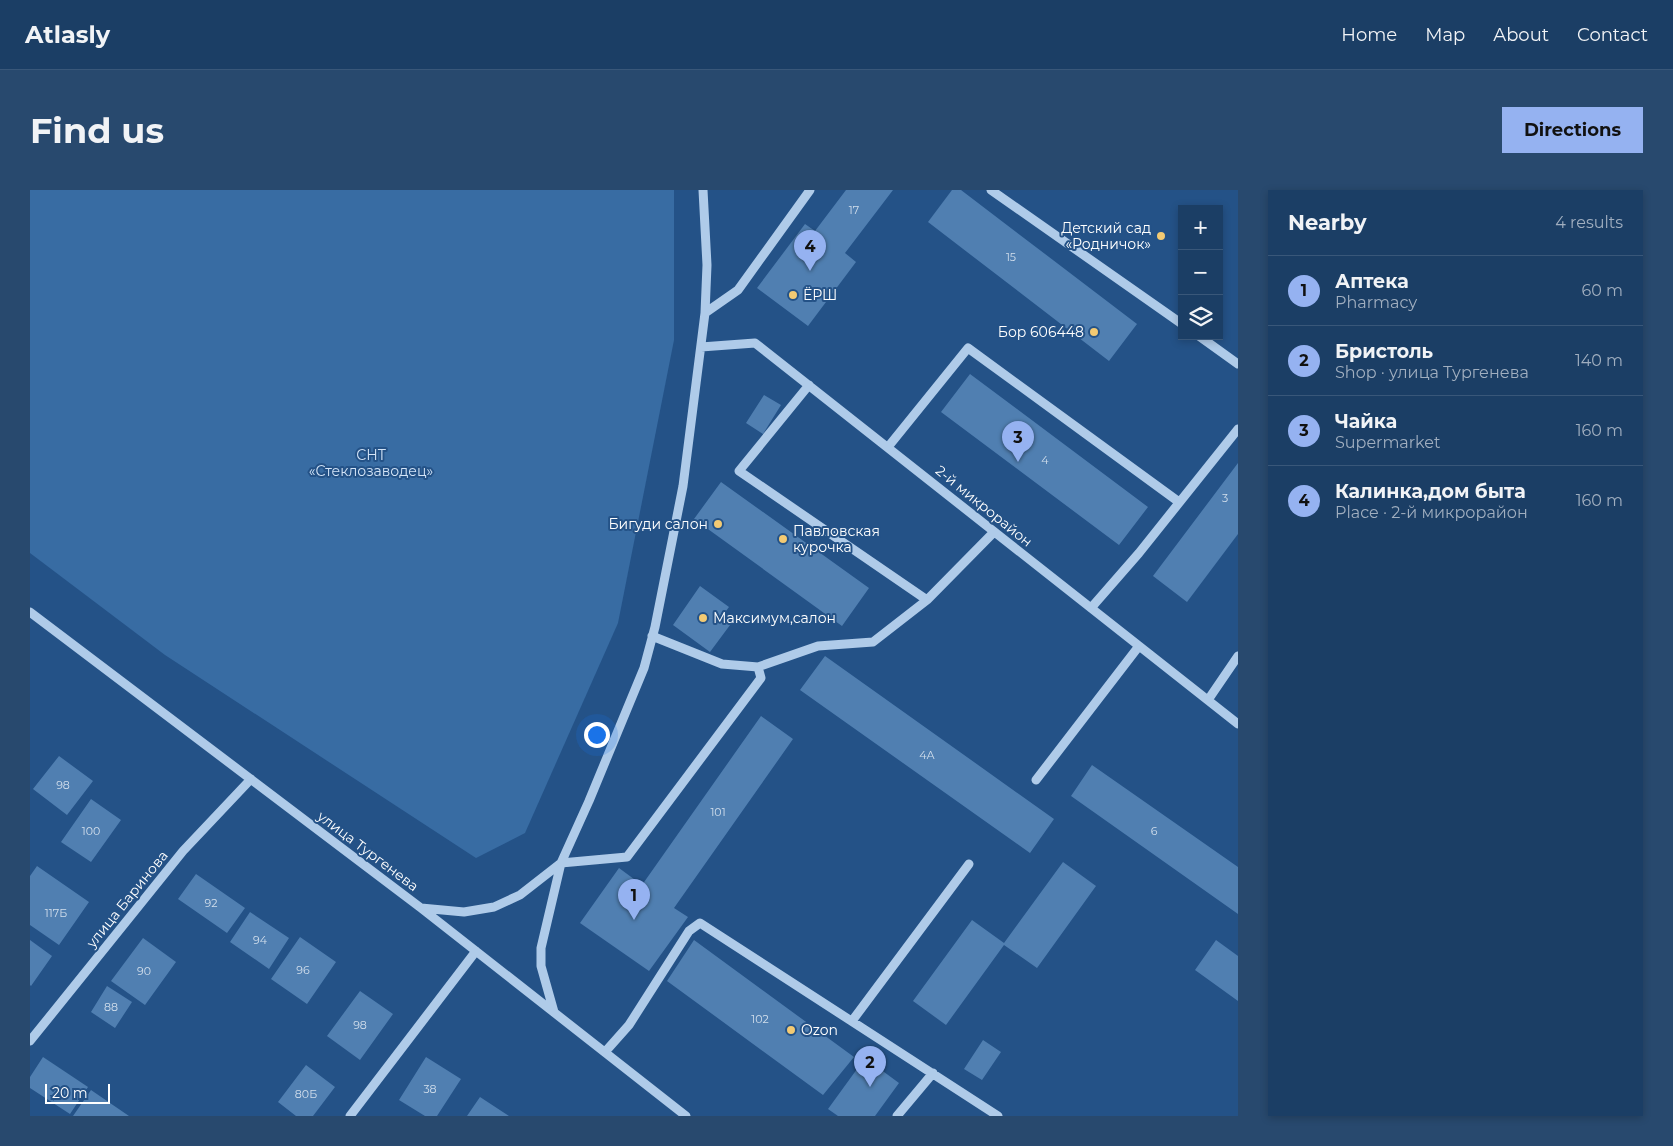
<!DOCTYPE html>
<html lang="en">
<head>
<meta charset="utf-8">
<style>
  :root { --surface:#1b3e65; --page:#28496e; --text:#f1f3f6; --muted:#a0aebf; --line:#395779; --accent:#95b2f1 }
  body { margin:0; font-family:Montserrat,sans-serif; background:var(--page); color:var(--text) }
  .controls { position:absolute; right:15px; top:15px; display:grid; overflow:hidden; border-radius:0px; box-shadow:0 2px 8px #0003 }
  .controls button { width:45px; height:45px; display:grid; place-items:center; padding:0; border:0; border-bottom:1px solid var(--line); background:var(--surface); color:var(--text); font:25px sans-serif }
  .scale { position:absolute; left:15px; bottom:12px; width:65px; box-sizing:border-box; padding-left:5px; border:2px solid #fff; border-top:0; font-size:14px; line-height:18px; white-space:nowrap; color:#fff; -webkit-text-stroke:4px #245287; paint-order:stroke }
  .you { position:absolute; left:566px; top:544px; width:18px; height:18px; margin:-12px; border:4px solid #fff; border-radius:50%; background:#1a73e8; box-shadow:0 0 0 8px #1a73e833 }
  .badge { display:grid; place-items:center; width:32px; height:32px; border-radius:50%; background:var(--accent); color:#111; font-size:16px; font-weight:700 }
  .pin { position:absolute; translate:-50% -41px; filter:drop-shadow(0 1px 2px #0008) }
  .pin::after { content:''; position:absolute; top:26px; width:18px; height:15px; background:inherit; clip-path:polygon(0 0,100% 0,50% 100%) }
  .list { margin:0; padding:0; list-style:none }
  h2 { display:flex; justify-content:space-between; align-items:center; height:65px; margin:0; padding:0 20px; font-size:21px }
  h2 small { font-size:16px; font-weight:400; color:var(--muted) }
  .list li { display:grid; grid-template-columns:32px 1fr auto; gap:15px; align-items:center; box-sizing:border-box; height:70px; padding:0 20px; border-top:1px solid var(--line) }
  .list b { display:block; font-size:19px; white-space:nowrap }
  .list p { margin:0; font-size:16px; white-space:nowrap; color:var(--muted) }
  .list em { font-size:16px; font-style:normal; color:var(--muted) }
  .icon { flex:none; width:28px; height:28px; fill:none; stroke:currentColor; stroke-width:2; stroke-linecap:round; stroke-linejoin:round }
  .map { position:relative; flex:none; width:1208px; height:926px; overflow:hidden; border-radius:0px }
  header { display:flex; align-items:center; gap:30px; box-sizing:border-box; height:70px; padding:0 25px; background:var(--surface); border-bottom:1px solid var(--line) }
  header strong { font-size:24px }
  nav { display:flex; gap:28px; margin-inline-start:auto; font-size:18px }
  .intro { display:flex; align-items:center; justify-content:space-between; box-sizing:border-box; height:120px; padding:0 30px }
  h1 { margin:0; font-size:35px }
  .button { padding:12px 22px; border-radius:0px; background:var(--accent); color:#111; font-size:18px; font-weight:700 }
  main { display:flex; gap:30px; padding:0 30px }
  aside { flex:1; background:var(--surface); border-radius:0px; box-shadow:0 2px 8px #0003 }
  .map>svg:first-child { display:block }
  .green { fill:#386ca3 }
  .building { fill:#507fb1 }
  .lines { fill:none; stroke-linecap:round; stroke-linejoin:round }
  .minor { stroke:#afcbe9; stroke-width:9 }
  .poi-dot { fill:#f3ca73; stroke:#245287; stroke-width:2 }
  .labels { text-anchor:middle; stroke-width:4; stroke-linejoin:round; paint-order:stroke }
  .number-label { font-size:11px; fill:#d3dfec }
  .poi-label { font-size:14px; fill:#fff; stroke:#245287; text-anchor:start }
  .park-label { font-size:14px; fill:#d3e4f7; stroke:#245287 }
  .street-label { font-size:14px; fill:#fff; stroke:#245287 }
</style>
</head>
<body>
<header>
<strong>Atlasly</strong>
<nav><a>Home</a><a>Map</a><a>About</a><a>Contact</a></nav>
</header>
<div class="intro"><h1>Find us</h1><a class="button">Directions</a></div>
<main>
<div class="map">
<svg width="1208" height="926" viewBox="0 0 1208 926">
  <rect width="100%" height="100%" fill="#245287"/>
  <path class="green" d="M0 0H644V150L588 433 495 643 446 668 135 465 0 363Z"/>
  <path class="building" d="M816 0H863L815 63 826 72 778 136 727 98 775 34 785 41Z
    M922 0H931L1107 134 1079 171 898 32Z
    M940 184 1118 317 1089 355 911 222Z
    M734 205 751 215 733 244 716 233Z
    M1208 273V344L1157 412 1123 386Z
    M691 292 839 398 812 436 664 329Z
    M670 396 699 417 693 425 703 431 680 462 643 435Z
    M795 466 1024 629 1000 663 770 500Z
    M731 526 763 549 644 718 658 727 619 781 550 733 589 678 612 695Z
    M29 566 63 591 37 625 3 599Z
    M1062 575 1208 677V724L1041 606Z
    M61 609 91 630 61 672 31 652Z
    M1033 672 1066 696 1007 778 974 755 916 835 883 811 942 730 974 753Z
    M7 676 59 712 29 755 0 735V686Z
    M166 684 215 718 197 743 148 709Z
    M220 722 259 748 239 779 200 752Z
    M270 747 306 772 277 814 241 789Z
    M113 748 146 772 115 815 81 791Z
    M0 750 22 766 1 796 0 795Z
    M664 750 824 867 793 905 637 791Z
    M1186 750 1208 766V811L1165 780Z
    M77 796 102 812 85 838 61 822Z
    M330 801 363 824 330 870 297 846Z
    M953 850 971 862 952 890 934 879Z
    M13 867 58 897 40 924 0 898V887Z
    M396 867 431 889 407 926H395L369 910Z
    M835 868 869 893 845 926H808L798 919Z
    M276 875 305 897 283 926H266L248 912Z
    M61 900 99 926H43Z
    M450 907 479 926H437Z"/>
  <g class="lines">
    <path class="minor" d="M961 0 1152 134
      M675 123 708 100 780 0
      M1169 146 1208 174
      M671 157 725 153 1208 534
      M779 195 709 281 897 410 964 342
      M858 257 938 158 1149 312
      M1061 418 1109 363 1208 239
      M0 422 391 718 656 926
      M622 446 692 474 728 477 788 456 843 452 897 410
      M1178 510 1208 466
      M1006 590 1109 456
      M391 718 434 722 464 717 490 705 531 673 597 667 731 488 728 477
      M524 822 511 776V758L531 673 559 611 614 478 625 437 653 296 675 123 677 75 673 0
      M822 831 939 674
      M0 851 153 661 221 589
      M575 862 599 835 659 741 670 733 968 926
      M320 926 446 761
      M867 926 903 883"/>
  </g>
  <g class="poi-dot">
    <circle cx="1131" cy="46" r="5"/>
    <circle cx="763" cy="105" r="5"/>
    <circle cx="1064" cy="142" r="5"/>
    <circle cx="688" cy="334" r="5"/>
    <circle cx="753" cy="349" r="5"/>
    <circle cx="673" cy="428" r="5"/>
    <circle cx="761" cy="840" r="5"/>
  </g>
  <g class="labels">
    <g class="number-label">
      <text x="824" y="24">17</text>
      <text x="981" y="71">15</text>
      <text x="1015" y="274">4</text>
      <text x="1195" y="312">3</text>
      <text x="897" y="569">4А</text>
      <text x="33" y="599">98</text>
      <text x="688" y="626">101</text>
      <text x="61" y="645">100</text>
      <text x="1124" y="645">6</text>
      <text x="181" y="717">92</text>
      <text x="26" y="727">117Б</text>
      <text x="230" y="754">94</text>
      <text x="273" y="784">96</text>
      <text x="114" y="785">90</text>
      <text x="81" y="821">88</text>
      <text x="730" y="833">102</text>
      <text x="330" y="839">98</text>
      <text x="400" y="903">38</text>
      <text x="276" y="908">80Б</text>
    </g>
    <g class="poi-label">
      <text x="1121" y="43" text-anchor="end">Детский сад<tspan x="1121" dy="16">«Родничок»</tspan></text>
      <text x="773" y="110">ЁРШ</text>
      <text x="1054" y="147" text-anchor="end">Бор 606448</text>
      <text x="678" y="339" text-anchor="end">Бигуди салон</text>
      <text x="763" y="346">Павловская<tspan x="763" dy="16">курочка</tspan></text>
      <text x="683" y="433">Максимум,салон</text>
      <text x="771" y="845">Ozon</text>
    </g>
    <g class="park-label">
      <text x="341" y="270">СНТ<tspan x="341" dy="16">«Стеклозаводец»</tspan></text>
    </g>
    <g class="street-label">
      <text transform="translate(954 316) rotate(39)" y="5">2-й микрорайон</text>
      <text transform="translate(338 661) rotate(37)" y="5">улица Тургенева</text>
      <text transform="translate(97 709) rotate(-51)" y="5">улица Баринова</text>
    </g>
  </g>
</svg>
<div class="controls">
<button>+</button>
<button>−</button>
<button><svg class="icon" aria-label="layers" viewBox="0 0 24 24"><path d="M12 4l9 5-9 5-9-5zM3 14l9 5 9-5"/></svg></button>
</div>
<div class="scale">20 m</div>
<div class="you"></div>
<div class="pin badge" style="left:604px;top:730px">1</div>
<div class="pin badge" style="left:840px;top:897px">2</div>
<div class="pin badge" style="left:988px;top:272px">3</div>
<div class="pin badge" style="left:780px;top:81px">4</div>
</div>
<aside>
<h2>Nearby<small>4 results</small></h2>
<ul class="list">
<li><span class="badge">1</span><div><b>Аптека</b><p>Pharmacy</p></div><em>60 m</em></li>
<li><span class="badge">2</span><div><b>Бристоль</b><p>Shop · улица Тургенева</p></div><em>140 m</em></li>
<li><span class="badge">3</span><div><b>Чайка</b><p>Supermarket</p></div><em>160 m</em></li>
<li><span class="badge">4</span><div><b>Калинка,дом быта</b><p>Place · 2-й микрорайон</p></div><em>160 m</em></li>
</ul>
</aside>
</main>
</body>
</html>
